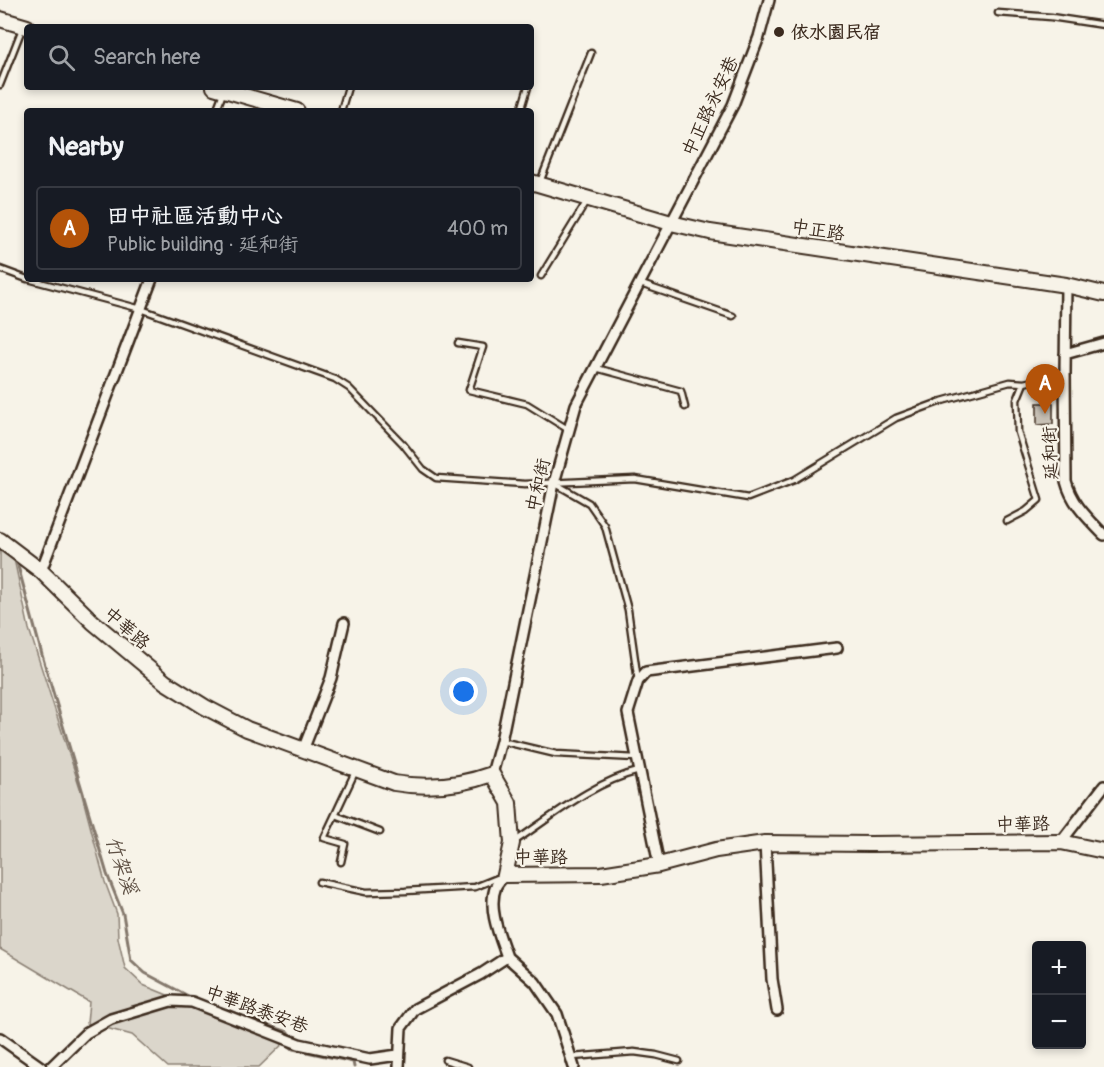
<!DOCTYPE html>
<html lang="en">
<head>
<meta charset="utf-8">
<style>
  :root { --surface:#171b24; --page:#242831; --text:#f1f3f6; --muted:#9ea1a6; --line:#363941; --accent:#b45309 }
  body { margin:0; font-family:Pangolin,"LXGW WenKai TC",sans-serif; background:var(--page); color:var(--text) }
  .controls { position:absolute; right:18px; bottom:18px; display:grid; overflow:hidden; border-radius:6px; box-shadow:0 3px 9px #0003 }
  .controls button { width:54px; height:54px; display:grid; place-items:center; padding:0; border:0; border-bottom:2px solid var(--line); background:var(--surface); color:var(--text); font:30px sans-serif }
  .you { position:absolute; left:464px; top:692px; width:21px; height:21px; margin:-15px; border:4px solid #fff; border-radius:50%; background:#1a73e8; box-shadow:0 0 0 9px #1a73e833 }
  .badge { display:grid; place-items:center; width:39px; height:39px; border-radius:50%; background:var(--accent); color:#fff; font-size:20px; font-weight:700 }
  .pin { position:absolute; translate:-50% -50px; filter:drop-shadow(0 2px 3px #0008) }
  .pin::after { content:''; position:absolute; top:32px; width:21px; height:18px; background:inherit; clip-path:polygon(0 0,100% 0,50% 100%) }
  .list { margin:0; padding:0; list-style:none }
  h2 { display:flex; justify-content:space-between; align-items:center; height:78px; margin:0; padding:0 24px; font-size:26px }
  h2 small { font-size:20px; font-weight:400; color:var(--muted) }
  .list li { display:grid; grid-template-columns:39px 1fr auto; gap:18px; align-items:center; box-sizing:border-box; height:84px; margin:0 12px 12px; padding:0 12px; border:2px solid var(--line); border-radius:6px }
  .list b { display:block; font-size:22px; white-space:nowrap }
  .list p { margin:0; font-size:20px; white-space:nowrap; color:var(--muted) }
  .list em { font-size:20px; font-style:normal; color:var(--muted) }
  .icon { flex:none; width:33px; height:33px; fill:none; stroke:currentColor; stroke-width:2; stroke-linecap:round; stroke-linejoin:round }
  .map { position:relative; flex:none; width:1104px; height:1067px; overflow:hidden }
  .search { position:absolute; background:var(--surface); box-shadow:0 3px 9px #0003; left:24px; top:24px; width:510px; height:66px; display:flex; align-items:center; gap:15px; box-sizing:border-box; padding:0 21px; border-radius:6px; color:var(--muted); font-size:22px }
  .panel { position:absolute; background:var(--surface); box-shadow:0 3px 9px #0003; left:24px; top:108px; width:510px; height:174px; border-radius:6px }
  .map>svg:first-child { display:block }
  .green { fill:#dbd6cb; stroke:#8b8074; stroke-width:1.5 }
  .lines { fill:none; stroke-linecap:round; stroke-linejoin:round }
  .stream { stroke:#84786c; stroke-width:3 }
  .building { fill:#c8c1b6; stroke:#3b2a1e; stroke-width:1.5 }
  .lane-casing { stroke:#3b2a1e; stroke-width:9 }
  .street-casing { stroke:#3b2a1e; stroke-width:14 }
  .secondary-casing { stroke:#3b2a1e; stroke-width:18 }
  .lane { stroke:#f7f3e8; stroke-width:4.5 }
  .street { stroke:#f7f3e8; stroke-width:9 }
  .secondary { stroke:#f7f3e8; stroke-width:14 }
  .poi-dot { fill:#3b2a1e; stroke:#f7f3e8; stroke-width:2 }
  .labels { text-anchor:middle; stroke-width:4.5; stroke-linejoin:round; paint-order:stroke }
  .poi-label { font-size:18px; font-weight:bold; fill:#3b2a1e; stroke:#f7f3e8; text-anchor:start }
  .street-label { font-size:18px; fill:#3b2a1e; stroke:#f7f3e8 }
  .water-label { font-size:20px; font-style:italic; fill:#5f5145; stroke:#f7f3e8 }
</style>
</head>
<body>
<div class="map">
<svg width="1104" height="1067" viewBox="0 0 1104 1067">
  <rect width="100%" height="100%" fill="#f7f3e8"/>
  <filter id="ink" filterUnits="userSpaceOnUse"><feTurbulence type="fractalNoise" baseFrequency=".0167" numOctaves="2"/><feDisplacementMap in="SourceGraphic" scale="12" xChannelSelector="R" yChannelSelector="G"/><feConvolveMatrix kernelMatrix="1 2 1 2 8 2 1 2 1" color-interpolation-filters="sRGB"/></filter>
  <g filter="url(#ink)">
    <path class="green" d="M0 545 13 554 29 629 81 791 105 882 117 914 118 938 125 968 143 985 197 1007 292 1035 259 1067H168L132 1035 87 1023 89 1002 0 949Z"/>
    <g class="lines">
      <path class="stream" d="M14 557 18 566 42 655 107 874 123 914 131 960 145 973 194 999
        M211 1005 288 1032V1045L293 1049 353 1062 354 1067"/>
    </g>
    <path class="building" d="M1037 403H1053V424L1037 425Z"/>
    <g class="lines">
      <g class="lane-casing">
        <path id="lane" d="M998 13 1051 17 1104 25
          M0 85 22 29
          M216 111 223 93
          M341 111 348 87
          M521 111 528 87
          M540 182 591 53
          M0 269 27 279
          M541 276 587 201
          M28 279 141 309 335 379 349 388 403 444 423 469 436 478 525 484 635 479 748 498 794 480 896 418 942 401 1010 382 1024 383
          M641 284 733 316
          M458 343 483 347 469 390 527 404 569 430
          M596 368 681 391 685 407
          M556 484 589 503 605 526 628 610 638 681
          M1007 521 1026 511 1039 500 1018 432 1017 400 1024 383 1065 373
          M501 741 556 754 636 758
          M335 815 380 832
          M514 842C553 816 593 782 639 771
          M341 862 345 844 324 838 356 770
          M319 882 366 892 405 891 475 887 500 877
          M572 1057 634 1052 656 1055 679 1061
          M445 1060 468 1067"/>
      </g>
      <g class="street-casing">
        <path id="street" d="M1066 285 1065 373 1066 481C1072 504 1088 518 1104 535
          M1065 354 1104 343
          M41 571 152 279
          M303 750 331 678 344 623
          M492 774 501 741 554 483 576 405 733 105 759 37 769 0
          M1061 842 1104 786
          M765 843 772 979 777 1010
          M659 865 628 713 638 681 646 672 837 648
          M507 957 535 982 557 1014 574 1067
          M0 1038 41 1067
          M51 1067 86 1033 111 1019 171 1001 192 1002 299 1044 370 1059 398 1055
          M399 1067 401 1028 415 1009 481 974 507 957C500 937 487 908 496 886 498 882 502 878 505 875"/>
      </g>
      <g class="secondary-casing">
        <path id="secondary" d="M0 19 27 27
          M214 87 297 111
          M531 182 671 223 710 232 1066 285 1104 294
          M0 540 41 571 93 622 165 682 205 707 247 729 394 783C428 789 459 786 492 774L509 803 512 843 505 875 601 874 659 865 716 850 765 843 870 844 1061 842 1104 851"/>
      </g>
      <use href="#lane" class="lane"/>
      <use href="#street" class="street"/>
      <use href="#secondary" class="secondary"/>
    </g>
  </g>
  <circle class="poi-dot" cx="779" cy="32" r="6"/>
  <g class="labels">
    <g class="poi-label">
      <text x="791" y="38">依水園民宿</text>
    </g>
    <g class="street-label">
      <text transform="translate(710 106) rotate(-65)" y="6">中正路永安巷</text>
      <text transform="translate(818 230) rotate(9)" y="6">中正路</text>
      <text transform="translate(1050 453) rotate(-92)" y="6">延和街</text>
      <text transform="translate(538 485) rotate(-77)" y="6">中和街</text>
      <text transform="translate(127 628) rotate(41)" y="6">中華路</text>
      <text transform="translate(1023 824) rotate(-1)" y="6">中華路</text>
      <text x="541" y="863">中華路</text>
      <text transform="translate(257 1009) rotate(20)" y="6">中華路泰安巷</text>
    </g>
    <g class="water-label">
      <text transform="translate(122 865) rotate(71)" y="7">竹架溪</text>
    </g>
  </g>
</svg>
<div class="controls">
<button>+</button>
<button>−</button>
</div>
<div class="you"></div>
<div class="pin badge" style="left:1045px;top:414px">A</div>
<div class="search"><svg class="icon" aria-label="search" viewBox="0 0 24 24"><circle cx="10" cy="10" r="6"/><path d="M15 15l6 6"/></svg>Search here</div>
<section class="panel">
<h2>Nearby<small></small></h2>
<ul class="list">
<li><span class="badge">A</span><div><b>田中社區活動中心</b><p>Public building · 延和街</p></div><em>400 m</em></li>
</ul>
</section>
</div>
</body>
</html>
